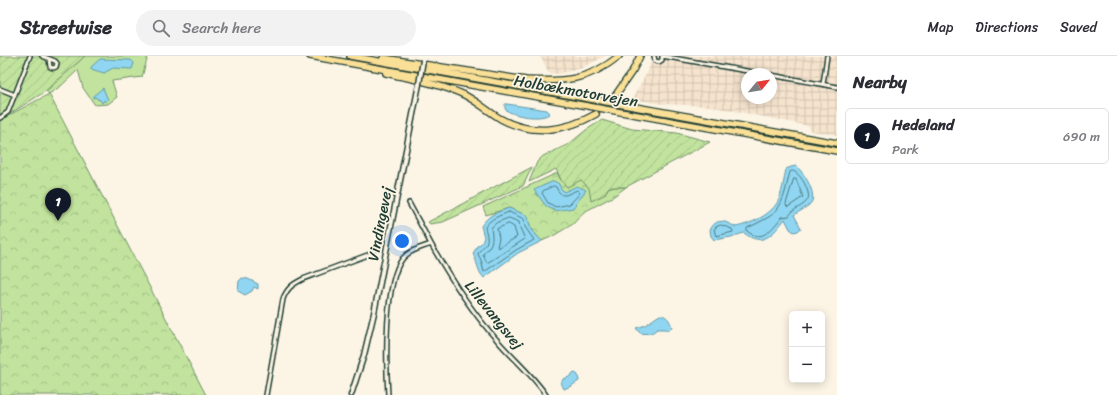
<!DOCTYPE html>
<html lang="en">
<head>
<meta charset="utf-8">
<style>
  :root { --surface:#fff; --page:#f2f2f3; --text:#2b2b33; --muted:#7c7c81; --line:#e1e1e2; --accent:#111827 }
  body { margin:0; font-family:Sriracha,sans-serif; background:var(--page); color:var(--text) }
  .controls { position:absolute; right:12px; bottom:12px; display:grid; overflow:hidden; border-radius:6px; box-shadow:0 2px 10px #0003 }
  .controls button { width:36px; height:36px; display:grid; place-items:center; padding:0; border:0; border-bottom:1px solid var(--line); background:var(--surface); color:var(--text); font:20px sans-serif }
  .compass { position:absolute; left:741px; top:12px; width:36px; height:36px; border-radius:50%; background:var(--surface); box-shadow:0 2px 10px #0003; rotate:60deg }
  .you { position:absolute; left:402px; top:185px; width:14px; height:14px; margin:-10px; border:3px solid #fff; border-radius:50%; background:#1a73e8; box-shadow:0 0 0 6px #1a73e833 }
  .badge { display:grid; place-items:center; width:26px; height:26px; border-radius:50%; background:var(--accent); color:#fff; font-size:13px; font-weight:700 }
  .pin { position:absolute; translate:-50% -33px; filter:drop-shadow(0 1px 2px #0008) }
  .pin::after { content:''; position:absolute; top:21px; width:14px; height:12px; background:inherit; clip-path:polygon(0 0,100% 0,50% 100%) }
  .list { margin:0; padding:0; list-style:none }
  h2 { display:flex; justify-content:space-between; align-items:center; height:52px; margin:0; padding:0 16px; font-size:17px }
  h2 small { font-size:13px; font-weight:400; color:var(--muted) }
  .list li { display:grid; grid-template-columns:26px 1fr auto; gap:12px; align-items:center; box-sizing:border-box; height:56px; margin:0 8px 8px; padding:0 8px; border:1px solid var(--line); border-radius:6px }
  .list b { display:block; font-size:15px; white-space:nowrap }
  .list p { margin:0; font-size:13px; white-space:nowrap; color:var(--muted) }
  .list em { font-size:13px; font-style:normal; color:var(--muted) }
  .icon { flex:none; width:22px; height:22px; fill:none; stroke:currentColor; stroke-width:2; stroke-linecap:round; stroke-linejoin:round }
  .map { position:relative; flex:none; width:837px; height:339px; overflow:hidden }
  header { display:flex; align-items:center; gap:24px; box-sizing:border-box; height:56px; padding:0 20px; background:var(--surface); border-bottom:1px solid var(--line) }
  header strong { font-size:19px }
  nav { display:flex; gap:22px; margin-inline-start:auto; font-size:14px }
  .search { width:280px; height:36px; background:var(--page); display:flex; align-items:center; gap:10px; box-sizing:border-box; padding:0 14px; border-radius:22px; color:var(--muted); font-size:15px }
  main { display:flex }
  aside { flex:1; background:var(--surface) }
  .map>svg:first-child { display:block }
  .industrial { fill:url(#industrial-grid); fill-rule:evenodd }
  .grass { fill:#c1e39d; stroke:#709068 }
  .forest { fill:url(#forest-crowns); stroke:#709068 }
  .garden { fill:url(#garden-furrows); stroke:#709068 }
  .water { fill:#90d6f2; stroke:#6399a6 }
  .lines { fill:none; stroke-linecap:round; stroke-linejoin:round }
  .shore { stroke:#4c7a80; stroke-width:1 }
  .highway-tunnel { stroke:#d0d0c2; stroke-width:5.5; stroke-dasharray:5.5 3; stroke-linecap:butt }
  .street-casing { stroke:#1f3d34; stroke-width:6 }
  .secondary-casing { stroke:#1f3d34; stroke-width:7 }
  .highway-casing { stroke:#1f3d34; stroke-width:8 }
  .street { stroke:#fcf5e5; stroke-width:3 }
  .secondary { stroke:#fcf5e5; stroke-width:4 }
  .highway { stroke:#fadf96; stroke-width:5.5 }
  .secondary-bridge-casing { stroke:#1f3d34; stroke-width:7; stroke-linecap:butt }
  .secondary-bridge { stroke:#fcf5e5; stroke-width:4 }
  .labels { text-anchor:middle; stroke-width:3.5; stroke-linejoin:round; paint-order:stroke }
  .street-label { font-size:15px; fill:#1f3d34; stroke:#fcf5e5 }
</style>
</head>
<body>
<header>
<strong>Streetwise</strong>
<div class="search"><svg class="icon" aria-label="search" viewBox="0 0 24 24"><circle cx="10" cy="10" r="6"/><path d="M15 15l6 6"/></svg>Search here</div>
<nav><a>Map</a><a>Directions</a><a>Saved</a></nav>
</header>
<main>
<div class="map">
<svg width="837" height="339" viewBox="0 0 837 339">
  <defs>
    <pattern id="industrial-grid" width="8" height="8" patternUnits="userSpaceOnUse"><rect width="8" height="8" fill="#f5e3cd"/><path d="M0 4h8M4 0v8" fill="none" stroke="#d2c4b1"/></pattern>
    <pattern id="forest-crowns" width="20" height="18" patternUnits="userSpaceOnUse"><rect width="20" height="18" fill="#c1e39d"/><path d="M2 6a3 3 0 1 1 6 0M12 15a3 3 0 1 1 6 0" fill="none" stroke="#a5c488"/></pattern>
    <pattern id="garden-furrows" width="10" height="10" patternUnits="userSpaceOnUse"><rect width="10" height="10" fill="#c1e39d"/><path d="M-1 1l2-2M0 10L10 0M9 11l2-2" fill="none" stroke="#a5c488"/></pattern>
  </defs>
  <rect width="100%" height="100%" fill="#fcf5e5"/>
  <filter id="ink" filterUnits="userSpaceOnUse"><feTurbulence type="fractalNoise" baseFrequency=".025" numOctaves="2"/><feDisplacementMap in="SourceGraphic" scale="8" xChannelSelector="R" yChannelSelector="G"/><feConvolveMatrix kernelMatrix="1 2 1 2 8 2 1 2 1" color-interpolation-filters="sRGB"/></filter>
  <g filter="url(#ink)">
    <path class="industrial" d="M540 0H605L582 12 558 18 549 17Z
      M653 0H837V79L810 75 809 70 709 50 662 48 632 43 648 15ZM747 18H771V42H747Z"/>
    <path class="grass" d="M85 0H148L142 21 112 25 117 41 108 48 95 49 83 32 78 14 61 30 49 38 46 35Z"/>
    <path class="forest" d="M49 38 206 339H0V64Z
      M557 117 561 124H581L589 132 604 139 609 131H626L614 140 584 156 573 168 553 180 542 185C534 177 529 172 528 160L509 152 486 159 483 151Z"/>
    <path class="garden" d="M0 0H85L46 35 11 57 0 60Z
      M602 64 632 73 677 77 710 86 626 131H609L604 139 591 145 589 132 581 124 567 131 561 124 556 113 529 126 537 106 543 100 569 88 586 74Z
      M532 111 523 130 443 166 430 168 428 166Z"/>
    <path class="water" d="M100 3 131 4 134 7 132 13 113 12 104 17 91 13V11Z
      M103 32 108 44 106 46 104 44 103 46 102 47 99 43 98 44 96 41 93 42V40Z
      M505 48H507L547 54 550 57C544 65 511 60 505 53Z
      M796 110C803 115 816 136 812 145 809 151 800 155 794 159L801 172 798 175 794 176 790 173 785 163C773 178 763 192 744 177L731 181 714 184 711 180 710 174C717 161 724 165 736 171 750 168 769 160 777 147 782 139 784 123 786 113L791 111Z
      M554 125 559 128 561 133 564 136 577 130 586 134 573 152 555 155 546 150 534 134Z
      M509 152 528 160C529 172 534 177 542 185L518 197 484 222C477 215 478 207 473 198L477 190 482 187 484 181 481 170C489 158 496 157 509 152Z
      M242 222 248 223 258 228V233L254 231 252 235 245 239 238 235 239 225Z
      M660 259C667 259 670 265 672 271L667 275 665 273H657C652 278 647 278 640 277L636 272C649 269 649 265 660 259Z
      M574 316 578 319 579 325 571 330 564 333 561 327 563 323 569 321Z"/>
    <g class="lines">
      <path class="shore" d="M792 115C800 115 811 137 808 143 804 151 793 152 789 160L782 161C772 172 763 188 747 175V172C754 169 760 166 767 162 784 153 785 134 790 116Z
        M794 123H796L803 141 788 151 786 149Z
        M554 130 556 131 558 135 562 139H566L577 134 580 137 570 148 556 151 548 147 542 137 543 135Z
        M509 156 524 163 525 171 534 184 516 194 484 216 481 204 478 198C479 194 481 194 484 190 490 185 486 177 485 171 491 162 499 160 509 156Z
        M509 162 519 166 520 172 525 183 487 207 483 198C493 188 493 185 491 172L496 167Z
        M509 168 514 171 517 181 498 192 497 191 499 182 497 173Z
        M721 169 732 173 733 176 716 180 714 174 716 171Z"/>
      <path class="highway-tunnel" d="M596 58 615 40"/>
      <g class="street-casing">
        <path id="street" d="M42 0 55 5 57 7 56 11 53 12 50 11 49 3
          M654 0 655 5 659 6 662 4V0
          M662 0 764 18
          M771 19 837 31
          M823 28 827 0
          M0 33 15 39
          M0 62 8 56 30 0
          M409 147 431 188
          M266 339 283 243C287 232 293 228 303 223L373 197
          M388 339C386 308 384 225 403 202 410 194 421 192 431 188 450 222 471 255 497 284 513 303 532 318 546 339"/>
      </g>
      <g class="secondary-casing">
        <path id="secondary" d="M351 339 364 299 374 257 419 28"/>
      </g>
      <g class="highway-casing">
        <path id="highway" d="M310 0 837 95
          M350 0 837 87
          M383 2 526 24C564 26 588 25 619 0
          M386 17C411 23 436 27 460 37 475 43 487 55 501 63 532 80 566 75 596 58
          M615 40 633 14 640 0"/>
      </g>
      <use href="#street" class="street"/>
      <use href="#secondary" class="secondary"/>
      <use href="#highway" class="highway"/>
      <g class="secondary-bridge-casing">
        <path id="secondary-bridge" d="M419 28 423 4"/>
      </g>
      <use href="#secondary-bridge" class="secondary-bridge"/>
    </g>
  </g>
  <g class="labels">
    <g class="street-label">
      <text transform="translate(576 35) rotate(10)" y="5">Holbækmotorvejen</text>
      <text transform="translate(380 168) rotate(-79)" y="5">Vindingevej</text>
      <text transform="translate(494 259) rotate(51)" y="5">Lillevangsvej</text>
    </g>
  </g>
</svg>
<div class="controls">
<button>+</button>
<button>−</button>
</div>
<svg class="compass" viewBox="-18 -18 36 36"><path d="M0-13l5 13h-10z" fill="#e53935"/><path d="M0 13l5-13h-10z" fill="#7c7c81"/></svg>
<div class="you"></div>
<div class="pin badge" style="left:58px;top:165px">1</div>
</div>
<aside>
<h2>Nearby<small></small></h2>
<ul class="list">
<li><span class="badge">1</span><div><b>Hedeland</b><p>Park</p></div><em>690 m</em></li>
</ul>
</aside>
</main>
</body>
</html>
